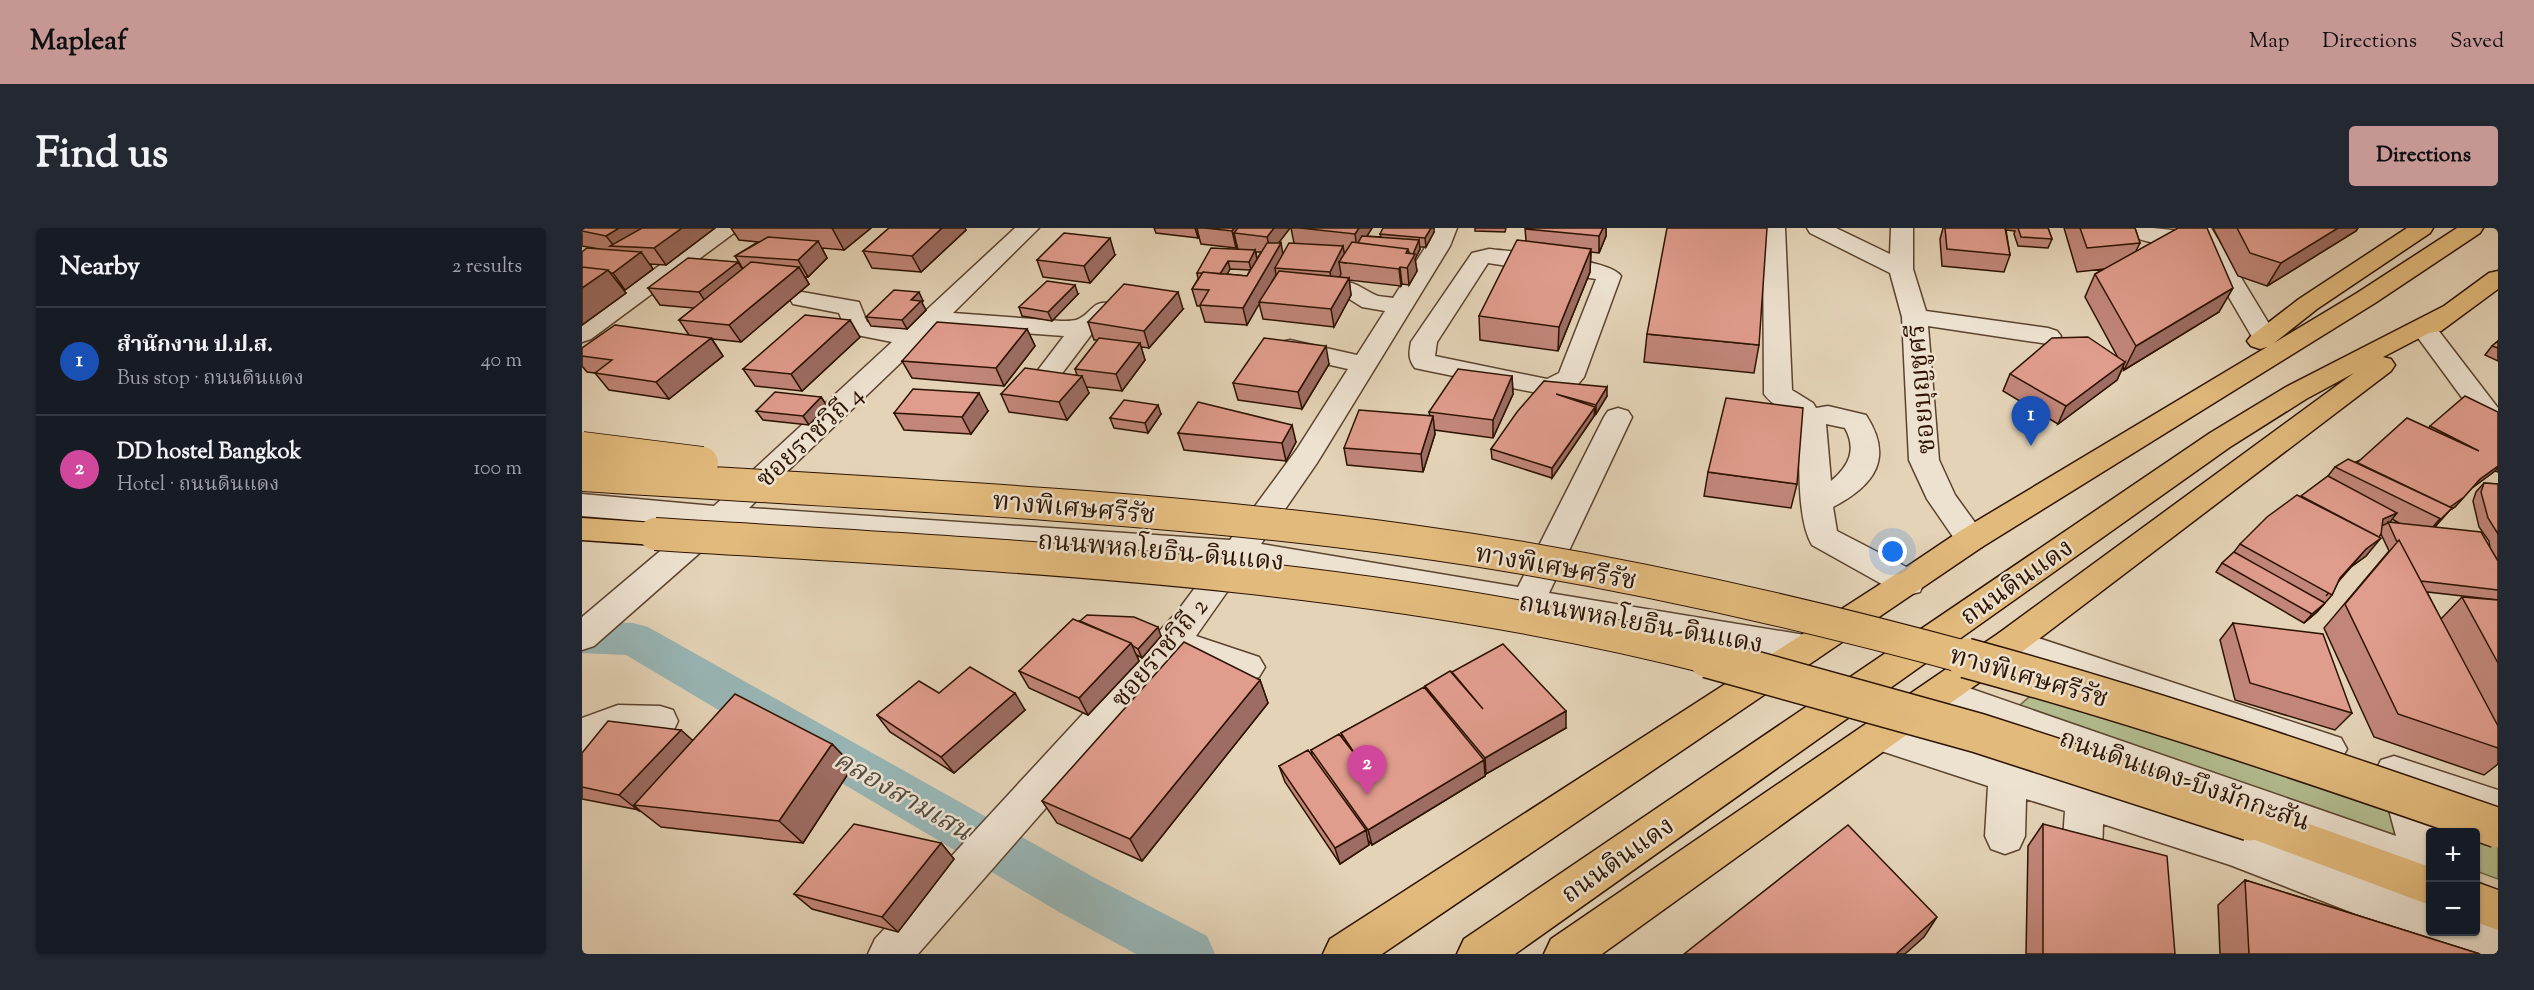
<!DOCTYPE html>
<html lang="en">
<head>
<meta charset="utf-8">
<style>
  :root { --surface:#171b24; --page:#242831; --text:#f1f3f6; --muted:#9ea1a6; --line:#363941; --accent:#c59692 }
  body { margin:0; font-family:"Sorts Mill Goudy","Noto Serif Thai",serif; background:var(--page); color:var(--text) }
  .controls { position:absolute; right:18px; bottom:18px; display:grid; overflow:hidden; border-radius:6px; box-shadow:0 2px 4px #0004 }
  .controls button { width:54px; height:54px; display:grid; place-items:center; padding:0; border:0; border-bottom:2px solid var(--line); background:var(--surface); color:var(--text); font:30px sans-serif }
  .you { position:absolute; left:1311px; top:324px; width:21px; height:21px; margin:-15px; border:4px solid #fff; border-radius:50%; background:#1a73e8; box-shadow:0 0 0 9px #1a73e833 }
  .badge { display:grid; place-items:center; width:39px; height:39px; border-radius:50%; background:var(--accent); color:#fff; font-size:20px; font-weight:700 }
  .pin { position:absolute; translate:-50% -50px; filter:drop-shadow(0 2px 3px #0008) }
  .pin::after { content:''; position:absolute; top:32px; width:21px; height:18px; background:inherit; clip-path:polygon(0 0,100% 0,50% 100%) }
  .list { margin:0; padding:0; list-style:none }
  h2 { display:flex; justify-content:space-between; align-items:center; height:78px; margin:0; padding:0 24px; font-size:26px }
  h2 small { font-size:20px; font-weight:400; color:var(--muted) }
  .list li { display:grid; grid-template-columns:39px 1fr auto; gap:18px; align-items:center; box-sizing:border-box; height:108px; padding:0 24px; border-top:2px solid var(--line) }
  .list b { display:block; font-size:22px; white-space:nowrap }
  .list p { margin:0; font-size:20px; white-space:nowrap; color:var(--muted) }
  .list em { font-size:20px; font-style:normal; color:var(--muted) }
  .map { position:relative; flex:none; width:1916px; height:726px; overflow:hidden; border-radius:6px }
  header { display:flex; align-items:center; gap:36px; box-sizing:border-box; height:84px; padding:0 30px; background:var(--accent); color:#111 }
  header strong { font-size:28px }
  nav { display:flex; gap:33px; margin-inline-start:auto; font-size:21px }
  .intro { display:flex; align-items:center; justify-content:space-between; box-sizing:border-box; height:144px; padding:0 36px }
  h1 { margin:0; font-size:42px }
  .button { padding:15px 27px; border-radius:6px; background:var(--accent); color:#111; font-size:21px; font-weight:700 }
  main { display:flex; gap:36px; padding:0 36px }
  aside { flex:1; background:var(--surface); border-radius:6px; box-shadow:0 2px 4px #0004 }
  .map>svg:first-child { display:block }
  .green { fill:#b2bc8f; stroke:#706848; stroke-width:1.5 }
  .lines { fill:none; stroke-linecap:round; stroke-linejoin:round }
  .canal { fill:#98b6b6; fill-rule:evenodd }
  .minor-casing { stroke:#5b432e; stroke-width:3 }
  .major-casing { stroke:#2d1301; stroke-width:3 }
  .highway-casing { stroke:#2d1301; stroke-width:3 }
  .minor { fill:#ede2d0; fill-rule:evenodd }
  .major { fill:#e2ba7c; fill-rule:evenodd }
  .highway { fill:#e2ba7c; fill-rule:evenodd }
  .highway-bridge-far1-casing { stroke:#2d1301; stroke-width:34; stroke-linecap:butt }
  .highway-bridge-casing { stroke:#2d1301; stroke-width:42; stroke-linecap:butt }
  .highway-bridge-far1 { stroke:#e2ba7c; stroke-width:32 }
  .highway-bridge { stroke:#e2ba7c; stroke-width:39 }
  .wall { fill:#c18679; stroke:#2d1301; stroke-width:1.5; fill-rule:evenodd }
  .shaded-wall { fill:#9d6d63; stroke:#2d1301; stroke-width:1.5 }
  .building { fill:#e09c8d; stroke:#2d1301; stroke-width:1.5 }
  .labels { text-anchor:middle; stroke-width:5; stroke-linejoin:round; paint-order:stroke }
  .street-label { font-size:26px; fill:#2d1301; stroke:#ede2d0 }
  .water-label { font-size:27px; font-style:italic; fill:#524c40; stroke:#ede2d0 }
</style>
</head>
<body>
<header>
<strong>Mapleaf</strong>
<nav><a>Map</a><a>Directions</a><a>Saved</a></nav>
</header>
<div class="intro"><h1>Find us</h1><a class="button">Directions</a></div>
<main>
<aside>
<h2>Nearby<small>2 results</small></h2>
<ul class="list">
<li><span class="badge" style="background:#1a4fb4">1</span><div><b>สำนักงาน ป.ป.ส.</b><p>Bus stop · ถนนดินแดง</p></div><em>40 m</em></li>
<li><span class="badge" style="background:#d1479c">2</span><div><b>DD hostel Bangkok</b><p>Hotel · ถนนดินแดง</p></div><em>100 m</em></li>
</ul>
</aside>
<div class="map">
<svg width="1916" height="726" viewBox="0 0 1916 726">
  <rect width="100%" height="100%" fill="#e4d3b7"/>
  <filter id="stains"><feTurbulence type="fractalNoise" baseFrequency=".00333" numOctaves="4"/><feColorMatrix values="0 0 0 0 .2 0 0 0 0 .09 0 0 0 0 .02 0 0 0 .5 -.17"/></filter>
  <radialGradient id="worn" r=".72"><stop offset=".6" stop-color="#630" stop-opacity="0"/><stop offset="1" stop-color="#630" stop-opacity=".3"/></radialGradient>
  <path class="green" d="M1478 442 1806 551 1815 617 1431 483Z
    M1836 561 1916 589V651L1894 643V604H1848V611Z"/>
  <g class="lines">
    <path class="canal" d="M0 393 51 395 66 399 513 650 625 708 633 726H554L477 684 44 427 0 425Z"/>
    <g class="minor-casing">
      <path id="minor" d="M129 0H155L152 5 9 111 0 114V94Z
        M433 0H457L371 85 479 93C484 93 489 93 494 92 511 86 509 70 532 76L535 81 512 103 475 152 466 154 457 152 453 146 482 108 356 99 167 280 648 312 715 221 766 141 699 126 695 120 699 114 708 112 775 127 803 83 780 79 761 67 753 65 750 60 753 55C772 50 780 62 796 68 801 69 807 69 811 70L844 18 853 0H875L868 18 735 235 679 316 936 359 1022 189 1026 183 1036 180 1046 183 1050 189 967 365 1223 407 1235 411 1240 421 1235 431 1223 435 664 337 614 408 677 429 683 439 677 449 665 453 596 429 336 726H286L293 711 595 384 632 334 146 300 12 418 0 422V389L109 297 0 288V266L132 278 310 114 265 105 257 85 211 76 208 71 211 66 220 64 277 74 285 94 324 101Z
        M1181 0H1203L1210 162 1231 175 1234 180 1246 178 1284 187C1312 230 1293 257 1251 279L1255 303 1338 346 1342 355 1338 364 1326 367 1314 364 1230 317C1214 290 1218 230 1217 198 1207 182 1192 180 1182 166ZM1244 196 1263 200C1275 222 1267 238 1249 253Z
        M1225 0H1254L1308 26 1309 0H1331V41L1344 83 1466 100 1475 103 1479 108 1475 113 1466 116 1346 98 1357 232 1373 267 1405 311 1400 319 1389 322 1378 319 1345 271 1327 232 1320 89 1308 45 1228 5Z
        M1541 0H1571L1609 4 1607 0H1629L1695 109 1691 114 1682 117 1673 114 1617 18C1597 17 1553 18 1541 0Z
        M907 21C932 24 1027 30 1039 48L1002 149 992 161 965 167 842 142 833 140C826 131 827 125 829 114L890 25ZM906 35 1014 51 977 145 965 151 853 128 855 114Z
        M1844 95 1853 98 1916 180V208L1906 205 1831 103 1835 98Z
        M1429 401 1759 510 1765 521 1759 532 1746 537 1417 423 1412 414 1417 405Z
        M1358 450 1814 608 1800 556 1793 544 1799 532 1812 528 1916 562V596L1843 571 1853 604H1848V657L1345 475 1340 465 1345 455Z
        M36 477 78 478 91 482 96 493 91 504 78 508 30 509 13 522 0 527V490Z
        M1297 492 1651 602 1848 675V704H1894V692L1916 701V726H1874L1855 719 1853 713 1848 715 1648 637 1521 596 1520 625 1514 638 1500 643 1486 638 1480 625 1483 583 1444 571 1443 608 1437 621 1423 626 1409 621 1403 608 1406 558 1284 518 1278 507 1284 496Z"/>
    </g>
    <g class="major-casing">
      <path id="major" d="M1825 0H1851L1848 5 1735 81 1692 115 1775 65 1875 0H1901L1898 5 1793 75 1400 319 800 726H741L748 711 1314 346 1378 303 1685 119 1678 121 1669 118 1665 113 1669 108 1717 71Z
        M1916 43V61L1859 103 1847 105 1801 129 1809 131 1813 137 1809 143 1441 423 1020 726H962L969 711 1417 405 1772 145 1724 171 1648 219 933 726H875L882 711 1628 205 1704 159 1862 78 1907 45Z"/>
    </g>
    <g class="highway-casing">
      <path id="highway" d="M0 290 73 295 84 298 89 306 84 314 73 317 0 312Z
        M1668 575 1848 639V677L1654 605 1648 593 1654 581Z
        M1894 654 1916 662V702L1894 694Z"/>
    </g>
    <use href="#minor" class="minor"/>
    <use href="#major" class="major"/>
    <use href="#highway" class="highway"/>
    <g class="highway-bridge-far1-casing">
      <path id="highway-bridge-far1" d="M0 220 120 235
        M0 247C275 265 551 275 823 312 1015 338 1203 380 1390 431
        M73 306C427 328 787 342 1132 431"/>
    </g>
    <g class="highway-bridge-casing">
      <path id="highway-bridge" d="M1126 430 1396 505 1668 593
        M1384 430C1564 479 1740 539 1916 600"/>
    </g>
    <use href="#highway-bridge-far1" class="highway-bridge-far1"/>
    <use href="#highway-bridge" class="highway-bridge"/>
  </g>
  <path class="wall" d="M0 0H133L84 37 68 36 71 41 43 62H41L44 65 0 97 18 21 0 18Z
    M149 0H289L262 22 240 20 245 30 226 49H223L227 56 159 114 130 111 141 128 87 171 27 162 13 145 5 144 0 138V120L107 107 97 92 112 80 78 77 66 60 161 41 153 28 176 14 157 12Z
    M307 0H383L384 2 339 44 290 40 281 23Z
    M572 0H708L696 15 701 26 712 15 709 0H790L785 8 799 9 798 6 852 4 844 19H838V21L833 31 835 43 827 57 820 56 819 58 767 52 769 67 752 99 681 91 677 75 665 97 623 94 618 78H615L610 61 616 51 615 45 656 21 655 18 654 20 619 16 617 9 616 10 574 5ZM674 24H679L675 31ZM648 41 668 42 665 48 645 46Z
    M893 0H924L923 4 893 3Z
    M943 0H1024V8L1017 25 1009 24 1008 44 976 123 898 112 897 88 944 13Z
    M1361 0H1466L1470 11 1466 20 1436 18 1432 6 1433 3 1424 2 1428 27 1422 44 1360 38 1358 11Z
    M1482 0H1553L1558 15 1554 23 1637 84 1542 142 1541 139 1535 152 1476 196 1421 163 1428 146 1535 128 1503 69 1513 46 1522 41 1495 44Z
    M1631 0H1776L1774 3 1685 58 1656 48Z
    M533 27 508 55 461 49 455 32Z
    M496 66 470 93 440 88 437 79Z
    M341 73 340 75 344 82 325 101 289 98 284 89Z
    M601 81 567 120 559 119 563 132 540 163 504 159 507 165 485 192 427 184 419 166 495 147 493 141 516 112H512L506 94Z
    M445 101 453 118 422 158 330 150 320 133Z
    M1065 106 1177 117 1172 145 1062 134Z
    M278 109 220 163 173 158 161 141Z
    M1916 113V133L1903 127 1910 118Z
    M747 136 720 181 656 172 651 155Z
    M930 148 931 166 911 210 852 202 853 206 841 244 765 237 762 220 848 188 847 184Z
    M962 153 1025 168 1014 186H1013L1012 188 970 250 910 231 909 221Z
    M239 169 245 178 227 197 181 192 174 183Z
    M406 183 389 206 322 202 312 185Z
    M1916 184V244L1913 243 1890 260 1873 279 1868 282 1853 299 1908 320 1907 313 1897 299 1891 273 1894 264 1902 255 1916 256V372L1845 364 1859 391 1880 369 1916 372V536L1902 547 1792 509 1742 400 1807 323 1799 306 1784 328 1769 339 1757 352 1750 367 1735 384 1722 395 1634 344 1640 335 1652 324 1658 316 1746 248 1753 239 1774 234 1847 200 1848 198ZM1810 291 1817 295 1807 294Z
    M579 186 566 205 532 200 528 190Z
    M596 205 714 214 704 233 602 222Z
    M1126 244 1215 256 1209 280 1122 268Z
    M498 393 579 408 560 430 555 427 557 433 506 487 447 460 437 443 499 394Z
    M1651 395 1770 485 1753 502 1653 472 1638 412Z
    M870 444 984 500 904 546 903 545V548L790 617 786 612 787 617 758 636 703 554 697 538 730 527 729 522 760 509 759 505 843 461V458L871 446Z
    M678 452 686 475 560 633 475 595 460 573Z
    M357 465 443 482 372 545 308 504 295 487Z
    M111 512 250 516 271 538 221 615 79 599 57 582 0 571V525Z
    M1461 596 1593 726H1444L1446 618Z
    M359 615 372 631 316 704 230 681 212 666Z
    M1663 652 1898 726H1638L1636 677Z"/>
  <path class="shaded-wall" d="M37 0H75L32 18 24 8Z
    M100 0H133L84 37 72 20Z
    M250 0H289L262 22Z
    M360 0H383L384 2 339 44 330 28Z
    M613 0H615L617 9 616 10Z
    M652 0H669L652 5 655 18 654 20 650 3Z
    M692 0H708L689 25 685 9Z
    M777 0H790L776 22 775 21 773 6Z
    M849 0H852V4L844 19 843 10Z
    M1021 0H1024V8L1017 25V8Z
    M1756 0H1776L1774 3 1685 58 1699 35Z
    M528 10 533 27 508 55 502 38Z
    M837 12 838 21 833 31 835 43 827 57 824 25 826 21 831 26Z
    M236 13 245 30 226 49 216 32Z
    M699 15 702 32 693 40 694 47 665 97 661 80Z
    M761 18 764 35 757 34 759 46 751 62 748 44Z
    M1009 21 1008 44 976 123 977 99Z
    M673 22 675 31 669 42 667 34Z
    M59 24 71 41 43 62 31 45Z
    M646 33 648 41 640 55 638 46Z
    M156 34 167 51 128 81 117 64Z
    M217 39 227 56 159 114 147 97Z
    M818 39 820 56 819 58 817 41Z
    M26 42 44 65 0 97V60Z
    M767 50 769 67 752 99 749 81Z
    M493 57 496 66 470 93 466 84Z
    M1651 60 1637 84 1542 142 1554 118Z
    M337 64 341 73 340 75 344 82 325 101 320 92 329 72Z
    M596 64 601 81 567 120 562 103Z
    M268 92 278 109 220 163 209 146Z
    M445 101 453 118 422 158 414 140Z
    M129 110 141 128 87 171 74 154Z
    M558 115 563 132 540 163 534 146Z
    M744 118 747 136 720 181 716 164Z
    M1543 134 1535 152 1476 196 1484 178Z
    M500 148 507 165 485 192 477 174Z
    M930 148 931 166 911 210V192Z
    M1025 159V168L1014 186V177Z
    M397 165 406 183 389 206 380 189Z
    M239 169 245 178 227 197 221 188Z
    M576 177 579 186 566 205 563 195Z
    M1013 179 1012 188 970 250V240Z
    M851 188 853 206 841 244 839 226Z
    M710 197 714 214 704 233 700 215Z
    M1916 238V240L1913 243 1890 260 1898 251Z
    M1882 269 1873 279 1868 282 1843 308 1869 278Z
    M1815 285 1808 294 1793 301 1801 291Z
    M1799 310 1784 328 1769 339 1744 368 1784 321Z
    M1743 375 1735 384 1722 395 1730 386Z
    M576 399 579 408 560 430 556 421Z
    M549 415 557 433 506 487 497 470Z
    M678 452 686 475 560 633 548 611Z
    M433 465 443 482 372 545 359 529Z
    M984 483V500L904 546 903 530Z
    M99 502 117 518 52 577 57 582V583L37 567Z
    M250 516 271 538 221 615 197 593Z
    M902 532 903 548 790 617 786 602Z
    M784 602 787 617 758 636 753 620Z
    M359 615 372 631 316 704 300 689Z
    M1355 689 1342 709 1323 726H1314Z"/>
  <path class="building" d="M0 0H37L24 8 0 3Z
    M60 0H100L72 20 28 18Z
    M307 0H360L330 28 281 23Z
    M623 0H652L650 3Z
    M656 0H692L685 9 652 5Z
    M718 0H777L773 6Z
    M801 0H849L843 10 798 6Z
    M944 0H1021L1017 8 944 1Z
    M1085 0H1185L1177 117 1065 106Z
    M1363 0H1423L1428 27 1365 21Z
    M1436 0H1466L1470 11 1439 9Z
    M1498 0H1553L1558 15 1505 20Z
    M1596 0H1625L1651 60 1554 118 1513 46Z
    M1655 0H1756L1699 35 1668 25Z
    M482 5 528 10 502 38 455 32Z
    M780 8 837 12 831 26 827 25 826 21 776 15Z
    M186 9 236 13 216 32 153 28Z
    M935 12 1009 21 977 99 897 88Z
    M770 14 826 21 824 25 833 26 825 40 818 39 817 41 757 34Z
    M685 15H699L661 80 618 77 627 62 610 61 621 44 665 48Z
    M707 15 761 18 748 44 693 40Z
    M5 20 59 24 31 45H29L26 42 0 39V24Z
    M629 20 673 22 667 34 646 33 638 46 621 44 620 45H615Z
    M106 30 156 34 117 64 66 60Z
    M169 34 217 39 147 97 97 92Z
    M0 39 26 42 0 60Z
    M697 43 767 50 749 81 677 74Z
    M465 53 493 57 466 84 437 79Z
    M542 56 596 64 562 103 506 94Z
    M312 62 337 64 329 72 339 73 320 92 284 89Z
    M223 87 268 92 209 146 161 141Z
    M355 94 445 101 414 140 320 133Z
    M33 97 129 110 74 154 13 145 30 132 0 128V120Z
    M1506 109 1543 134 1484 178 1428 146 1470 110Z
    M517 110 558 115 534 146 493 141Z
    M682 110 744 118 716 164 651 155Z
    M1916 113V120L1910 118Z
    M443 140 500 148 477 174 419 166Z
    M876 141 930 148 911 192 847 184Z
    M962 153 1025 159 1014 177 974 166 1013 179 970 240 909 221 935 184Z
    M331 161 397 165 380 189 312 185Z
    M193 164 239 169 221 188 174 183Z
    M1883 168 1916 184V238L1898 251 1882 269 1868 279 1774 234 1777 233 1825 190 1897 223 1848 198Z
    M1144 170 1221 180 1215 256 1126 244Z
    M542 172 576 177 563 195 528 190Z
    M616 174 710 197 700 215 596 205Z
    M777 182 851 188 839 226 762 220Z
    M1766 231 1870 280 1859 291 1753 239Z
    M1746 248 1815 285 1801 291 1799 306 1797 309 1719 268Z
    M1902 255 1916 256V306L1906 290 1899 264Z
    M1715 267 1799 310 1784 321 1758 350 1750 367 1658 316 1685 289Z
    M1806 294 1899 304 1916 333V362L1839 353 1817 312 1815 314Z
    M1817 312 1916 498V520L1816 486 1763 376Z
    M1652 324 1743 375 1730 386 1640 335Z
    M1880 369 1916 372V435Z
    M505 387 552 389 576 399 556 421 551 418 549 415 498 393Z
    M491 391 549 415 497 470 437 443Z
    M1651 395 1741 406 1770 485 1668 455Z
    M602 414 678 452 548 611 460 573Z
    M921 416 984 483 903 530 843 458 868 443 901 481 870 444Z
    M388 439 433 465 359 529 295 487 337 453 357 465Z
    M842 459 902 532 786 602 729 522 757 506 775 529 759 505Z
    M153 466 250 516 197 593 52 577Z
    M26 493 99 502 37 567 0 559V525Z
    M726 522 784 602 753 620 697 538Z
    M272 596 359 615 300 689 212 666Z
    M1461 596 1585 628 1593 726H1461Z
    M1266 597 1355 689 1314 726H1102Z
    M1663 652 1898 726H1667Z"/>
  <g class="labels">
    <g class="street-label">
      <text transform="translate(1338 161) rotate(-95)" y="9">ซอยบุญชูศรี</text>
      <text transform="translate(227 208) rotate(-43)" y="9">ซอยราชวิถี 4</text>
      <text transform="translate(492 279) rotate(5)" y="9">ทางพิเศษศรีรัช</text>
      <text transform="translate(579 322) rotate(5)" y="9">ถนนพหลโยธิน-ดินแดง</text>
      <text transform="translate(974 338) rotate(10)" y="9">ทางพิเศษศรีรัช</text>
      <text transform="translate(1434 353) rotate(-35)" y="9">ถนนดินแดง</text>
      <text transform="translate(1059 394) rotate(10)" y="9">ถนนพหลโยธิน-ดินแดง</text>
      <text transform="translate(577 424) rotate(-50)" y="9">ซอยราชวิถี 2</text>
      <text transform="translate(1447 448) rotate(16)" y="9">ทางพิเศษศรีรัช</text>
      <text transform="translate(1603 551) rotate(19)" y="9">ถนนดินแดง-บึงมักกะสัน</text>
      <text transform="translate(1035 631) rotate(-35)" y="9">ถนนดินแดง</text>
    </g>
    <g class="water-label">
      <text transform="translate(321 567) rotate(30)" y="9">คลองสามเสน</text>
    </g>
  </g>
  <rect width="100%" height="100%" filter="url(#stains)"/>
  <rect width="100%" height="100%" fill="url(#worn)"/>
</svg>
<div class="controls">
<button>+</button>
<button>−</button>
</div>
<div class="you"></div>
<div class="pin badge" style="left:1449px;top:218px;background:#1a4fb4">1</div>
<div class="pin badge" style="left:785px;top:567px;background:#d1479c">2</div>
</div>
</main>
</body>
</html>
